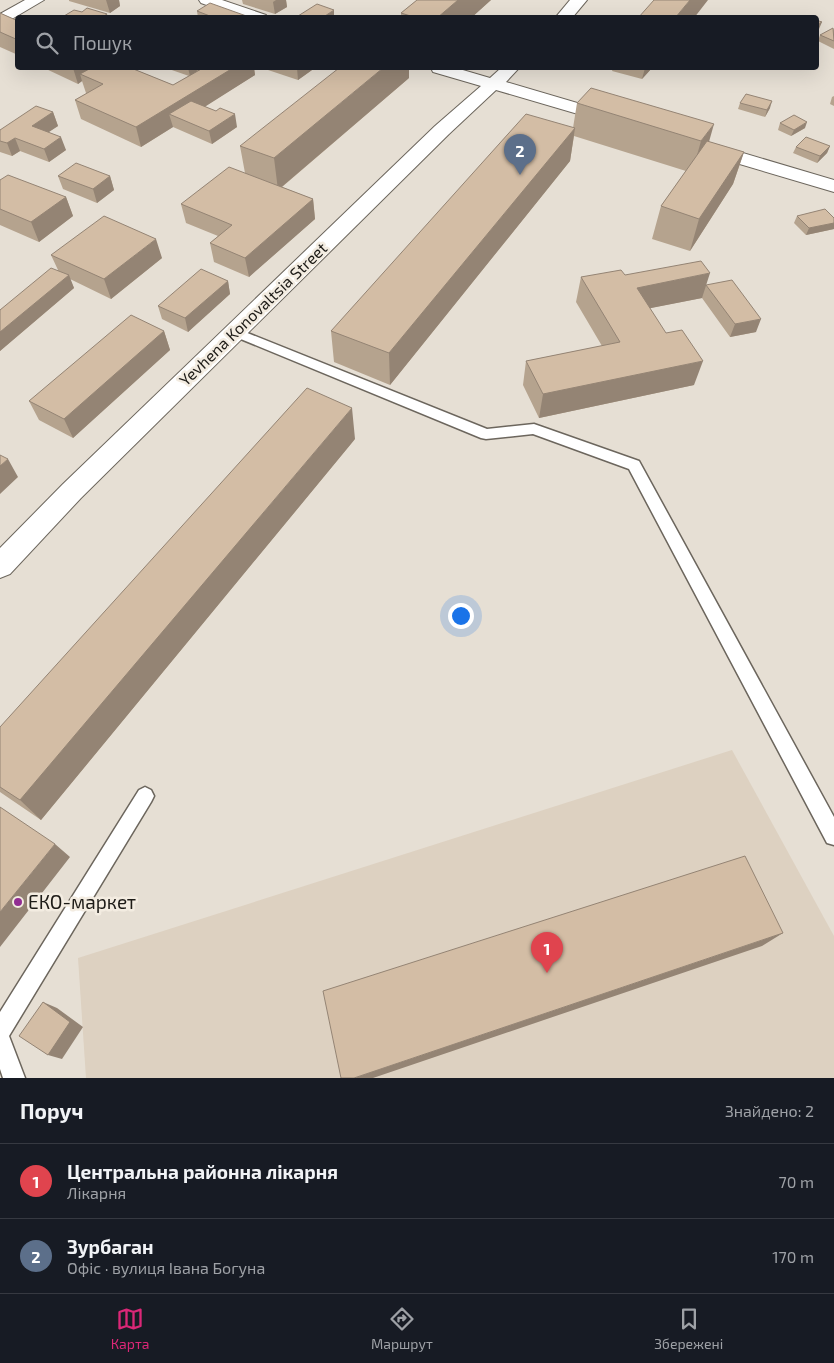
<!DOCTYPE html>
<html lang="uk">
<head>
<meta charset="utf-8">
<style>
  :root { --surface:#171b24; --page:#242831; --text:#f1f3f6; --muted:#9ea1a6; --line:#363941; --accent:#db2777 }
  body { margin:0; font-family:"Exo 2",sans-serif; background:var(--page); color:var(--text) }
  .you { position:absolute; left:460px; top:615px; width:18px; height:18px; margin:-12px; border:4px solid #fff; border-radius:50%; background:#1a73e8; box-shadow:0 0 0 8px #1a73e833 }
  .badge { display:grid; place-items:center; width:32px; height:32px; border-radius:50%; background:var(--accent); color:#fff; font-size:16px; font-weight:700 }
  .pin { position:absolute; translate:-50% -41px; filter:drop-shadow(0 1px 2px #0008) }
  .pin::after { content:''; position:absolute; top:26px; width:18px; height:15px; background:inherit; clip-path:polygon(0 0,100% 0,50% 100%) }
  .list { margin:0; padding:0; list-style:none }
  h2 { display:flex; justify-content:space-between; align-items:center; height:65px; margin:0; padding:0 20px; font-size:21px }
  h2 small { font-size:16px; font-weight:400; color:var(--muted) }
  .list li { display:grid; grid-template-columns:32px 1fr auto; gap:15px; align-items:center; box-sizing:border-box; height:75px; padding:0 20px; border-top:1px solid var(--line) }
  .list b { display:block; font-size:19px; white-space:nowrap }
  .list p { margin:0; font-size:16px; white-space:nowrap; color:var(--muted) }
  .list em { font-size:16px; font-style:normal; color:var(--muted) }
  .icon { flex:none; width:28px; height:28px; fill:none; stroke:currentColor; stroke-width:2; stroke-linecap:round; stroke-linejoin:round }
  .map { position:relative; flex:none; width:834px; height:1078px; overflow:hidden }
  .search { position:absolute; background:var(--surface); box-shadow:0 5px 20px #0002; left:15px; right:15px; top:15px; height:55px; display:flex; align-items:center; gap:12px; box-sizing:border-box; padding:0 18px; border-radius:5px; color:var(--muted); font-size:19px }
  .sheet { height:215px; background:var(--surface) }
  nav { display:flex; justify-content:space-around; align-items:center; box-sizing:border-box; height:70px; border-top:1px solid var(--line); background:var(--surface); font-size:14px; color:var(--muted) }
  nav a { display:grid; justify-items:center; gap:2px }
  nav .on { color:var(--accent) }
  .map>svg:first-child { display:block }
  .built { fill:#ddd1c1 }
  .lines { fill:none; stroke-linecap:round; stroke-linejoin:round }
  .service-casing { stroke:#6c665d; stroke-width:3 }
  .minor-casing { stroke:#6c665d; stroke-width:2 }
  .service { fill:#fff; fill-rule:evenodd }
  .minor { fill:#fff; fill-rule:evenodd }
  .wall { fill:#b5a38e }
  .shaded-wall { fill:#948474 }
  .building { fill:#d3bda5; stroke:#948474 }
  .poi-dot { fill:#912d93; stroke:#f3ece1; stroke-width:2 }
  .labels { text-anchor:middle; stroke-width:5; stroke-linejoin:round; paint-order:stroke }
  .street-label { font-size:16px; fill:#1d1b17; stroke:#f3ece1 }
  .near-poi-label { font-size:19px; fill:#1d1b17; stroke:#f3ece1; text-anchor:start }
</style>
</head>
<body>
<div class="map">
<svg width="834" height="1078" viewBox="0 0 834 1078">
  <rect width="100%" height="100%" fill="#e6dfd4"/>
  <path class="built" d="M732 750 834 936V1078H86L78 958Z"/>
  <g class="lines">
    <g class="service-casing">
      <path id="service" d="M235 328 487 429 534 424 639 461 834 817V845L827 843 629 469 533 434 486 439 481 438 231 335 229 332Z
        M145 787 151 790 154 796 151 802 9 1036 25 1078H3L0 1069V1012L139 790Z"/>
    </g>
    <g class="minor-casing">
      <path id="minor" d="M25 0H44L0 26V14Z
        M199 0H222L266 15 268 18H243L201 3Z
        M570 0H587L572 18H555Z
        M431 68H456L490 78 501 68H519L506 82 618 115 621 119 618 123 612 124 496 90 449 134 81 498 10 574 0 578V548L63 484 435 126 481 86 433 72Z
        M706 142 834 180V192L699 152 697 148 699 144Z"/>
    </g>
    <use href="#service" class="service"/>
    <use href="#minor" class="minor"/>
  </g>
  <path class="wall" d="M69 0H119L120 6 110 13 69 1Z
    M242 0H286L287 7 275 14 243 4Z
    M417 0H491L471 18H401V13Z
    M197 11 252 18H198Z
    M0 13 18 21V55L0 47Z
    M834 29V49L818 41 820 35Z
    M44 68H131L173 85 189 76 166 68H254L255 75 205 106 237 127 212 144 173 127 141 147 81 119 75 100 87 93H86L82 81 78 84Z
    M262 68H311L312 70 298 80Z
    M613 68H652L642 79 612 71Z
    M409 78 282 187 313 199 315 219 249 277 214 262 210 243 218 236 186 223 181 204 245 173 240 146Z
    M834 96V106L830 104 832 97Z
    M577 103 744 152 733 184 690 251 652 239 661 206 686 171 574 136 570 161 390 385 334 362 331 331 573 128Z
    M740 103 770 108 765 117 738 109Z
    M53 112 58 126 48 132 66 150 49 162 20 151 12 156 0 152V130Z
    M780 123 805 128 791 136 778 130Z
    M830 146 827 153 817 163 793 153 796 147Z
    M58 176H110L114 190 97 203 63 189Z
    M0 180 66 197 73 216 39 242 0 225Z
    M797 216 834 218V229L806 235 794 223Z
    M51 255 162 258 111 299 70 279 74 288 0 351V310L58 270Z
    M625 275 706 285 756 332 730 337 702 298 650 308 694 385 539 418 523 385 526 361 602 346 576 302 581 277Z
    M228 281 230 294 188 332 162 319 158 306Z
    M164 331 170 350 73 438 39 420 29 401Z
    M355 439 41 820 0 792V727Z"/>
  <path class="shaded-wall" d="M106 0H119L120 6 110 13Z
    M276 0H286L287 7 275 14 273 2Z
    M458 0H491L471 18H437Z
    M690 0H708L694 18H675Z
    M334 10V16L332 18H322Z
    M107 14 108 18H101Z
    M822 22 819 29 816 30V25Z
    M73 68H97L80 74 82 81 78 84Z
    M188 68H196L197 71 190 76Z
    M233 68H254L255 75 184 120 169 114 173 127 141 147 136 127Z
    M297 68H311L312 70 298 80Z
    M383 68H409V78L278 190 274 158Z
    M645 68H652L642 79Z
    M772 101 770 108 765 117 767 110Z
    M53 112 58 126 37 140 32 126Z
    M235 114 237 127 212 144 209 131Z
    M807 122 805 128 791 136 794 130Z
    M714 124 705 156 692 173 701 141Z
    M575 128 570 161 390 385 389 353Z
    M61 137 66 150 49 162 44 149Z
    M15 138 20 151 12 156 7 143Z
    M830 146 827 153 817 163 820 156Z
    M744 152 733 184 690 251 699 219Z
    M110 176 114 190 97 203 93 189Z
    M66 197 73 216 39 242 31 222Z
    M313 199 315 219 249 277 245 258Z
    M834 223V229L806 235 809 228Z
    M156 239 162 258 111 299 104 279Z
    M710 273 702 298 631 312 637 288Z
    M69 275 74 288 0 351V332Z
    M228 281 230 294 188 332 185 318Z
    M761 319 756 332 730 337 735 324Z
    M164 331 170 350 73 438 64 419Z
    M703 361 694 385 539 418 543 394Z
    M352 408 355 439 41 820 20 800Z
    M8 459 18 477 0 494V466Z
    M55 844 70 857 0 947V912Z
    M783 933 762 946 373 1078H354Z
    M43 1002 57 1008 83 1027 62 1059 48 1055Z"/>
  <path class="building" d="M417 0H458L437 18H417L401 13Z
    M654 0H690L675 18H638Z
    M210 3 252 18H215L197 11Z
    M317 4 334 10 322 18H301L298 16Z
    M87 8 107 14 101 18H70L64 16 74 10 82 12Z
    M0 13 18 21V40L0 32Z
    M816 20 822 22 816 25Z
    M833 28 834 41 820 35Z
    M91 68H131L173 85 203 68H233L136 127 75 100 103 84 80 74Z
    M339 68H383L274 158 240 146Z
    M591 88 714 124 701 141 577 103Z
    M746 94 772 101 767 110 740 103Z
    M191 101 216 111 220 108 235 114 209 131 169 114Z
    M36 106 53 112 32 126 61 137 44 149 15 138 7 143 0 141V130Z
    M526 114 575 128 389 353 331 331Z
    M794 115 807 122 794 130 780 123Z
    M806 137 830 146 820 156 796 147Z
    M707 141 744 152 699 219 661 206Z
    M76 163 110 176 93 189 58 176Z
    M229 167 313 199 245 258 210 243 232 225 181 204Z
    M8 175 66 197 31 222 0 209V180Z
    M825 209 834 218V223L809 228 797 216Z
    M104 216 156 239 104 279 51 255Z
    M701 261 710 273 637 288 666 333 682 330 703 361 543 394 526 361 620 342 581 277 621 270 625 275Z
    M51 268 69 275 0 332V310Z
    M201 269 228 281 185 318 158 306Z
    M732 280 761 319 735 324 706 285Z
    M131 315 164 331 64 419 29 401Z
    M307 388 352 408 20 800 0 787V727Z
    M0 455 8 459 0 466Z
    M0 807 55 844 0 912Z
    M745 856 783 933 354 1078H341L323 991Z
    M43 1002 70 1022 48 1055 19 1036Z"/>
  <circle class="poi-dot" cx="18" cy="902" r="5"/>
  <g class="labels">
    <g class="street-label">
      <text transform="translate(253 314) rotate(-44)" y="6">Yevhena Konovaltsia Street</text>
    </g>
    <g class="near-poi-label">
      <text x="28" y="909">ЕКО-маркет</text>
    </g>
  </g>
</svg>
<div class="you"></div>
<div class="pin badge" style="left:547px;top:973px;background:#e0444e">1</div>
<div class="pin badge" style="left:520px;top:175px;background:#5c6f8a">2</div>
<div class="search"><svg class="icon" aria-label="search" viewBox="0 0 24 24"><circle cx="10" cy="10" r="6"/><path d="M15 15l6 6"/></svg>Пошук</div>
</div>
<section class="sheet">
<h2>Поруч<small>Знайдено: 2</small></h2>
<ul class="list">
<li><span class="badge" style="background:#e0444e">1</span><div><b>Центральна районна лікарня</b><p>Лікарня</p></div><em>70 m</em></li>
<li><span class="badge" style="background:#5c6f8a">2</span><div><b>Зурбаган</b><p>Офіс · вулиця Івана Богуна</p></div><em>170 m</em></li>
</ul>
</section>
<nav>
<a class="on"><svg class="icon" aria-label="map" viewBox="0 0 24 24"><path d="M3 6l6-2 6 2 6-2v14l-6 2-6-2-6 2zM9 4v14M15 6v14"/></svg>Карта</a>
<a><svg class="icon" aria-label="directions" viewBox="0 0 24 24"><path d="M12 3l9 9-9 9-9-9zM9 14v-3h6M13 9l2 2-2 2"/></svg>Маршрут</a>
<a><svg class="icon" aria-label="saved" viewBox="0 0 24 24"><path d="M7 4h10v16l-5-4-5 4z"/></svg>Збережені</a>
</nav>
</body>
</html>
